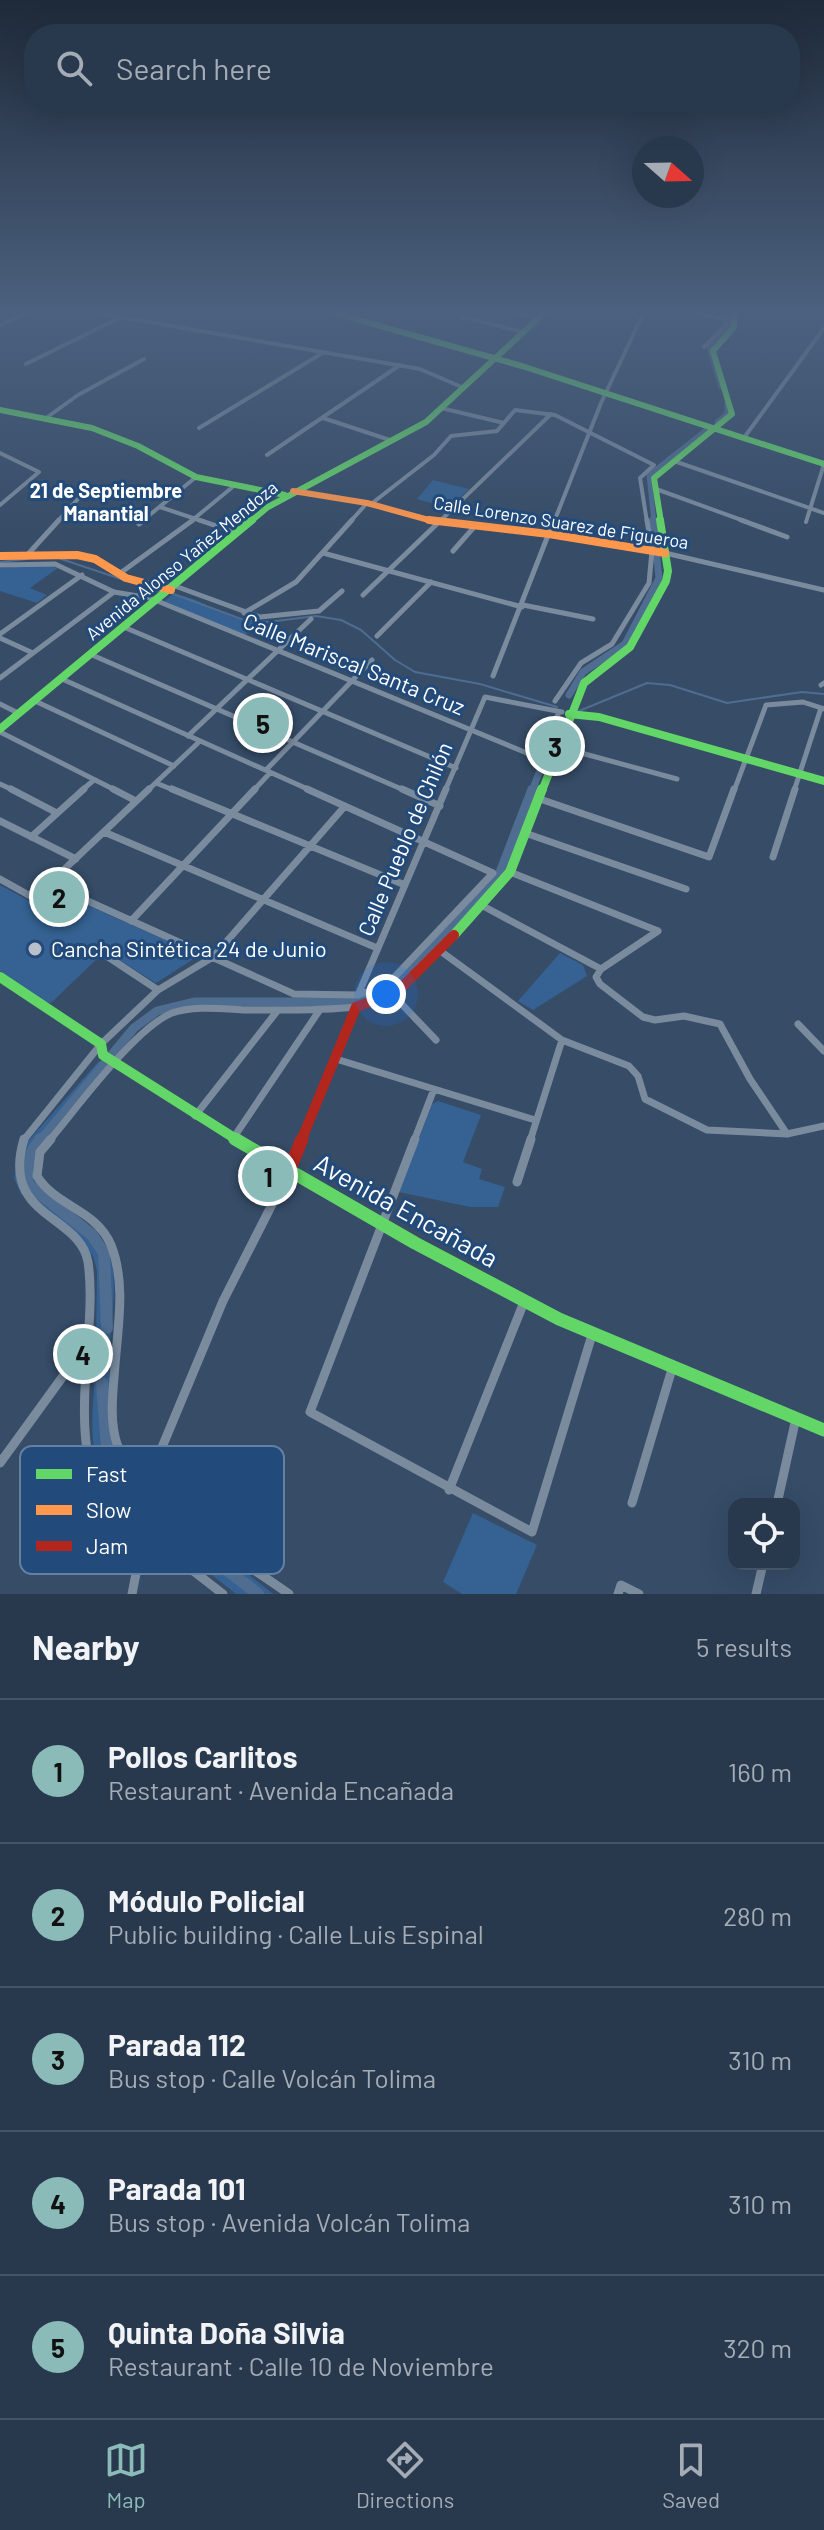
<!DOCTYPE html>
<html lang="en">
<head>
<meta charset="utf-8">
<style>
  :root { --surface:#28394d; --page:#304054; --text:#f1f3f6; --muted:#a5acb6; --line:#445365; --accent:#8bbbb9 }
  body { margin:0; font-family:Barlow,sans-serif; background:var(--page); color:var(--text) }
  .controls { position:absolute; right:24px; bottom:24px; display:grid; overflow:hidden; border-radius:16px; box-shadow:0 8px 32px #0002 }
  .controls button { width:72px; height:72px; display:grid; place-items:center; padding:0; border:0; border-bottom:2px solid var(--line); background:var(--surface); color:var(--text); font:40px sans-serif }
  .compass { position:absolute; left:632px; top:136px; width:72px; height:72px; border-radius:50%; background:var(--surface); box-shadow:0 8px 32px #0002; rotate:110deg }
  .you { position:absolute; left:386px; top:994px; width:28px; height:28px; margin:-20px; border:6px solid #fff; border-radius:50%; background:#1a73e8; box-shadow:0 0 0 12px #1a73e833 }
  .badge { display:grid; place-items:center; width:52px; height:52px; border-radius:50%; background:var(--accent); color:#111; font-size:26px; font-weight:700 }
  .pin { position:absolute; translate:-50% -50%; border:4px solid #fff; box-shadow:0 2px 8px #0006 }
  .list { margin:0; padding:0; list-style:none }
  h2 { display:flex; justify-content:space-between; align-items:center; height:104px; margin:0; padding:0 32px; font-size:34px }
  h2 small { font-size:26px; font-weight:400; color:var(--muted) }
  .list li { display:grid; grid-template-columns:52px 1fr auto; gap:24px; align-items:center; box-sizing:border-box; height:144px; padding:0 32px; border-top:2px solid var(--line) }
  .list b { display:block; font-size:30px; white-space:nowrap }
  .list p { margin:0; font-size:26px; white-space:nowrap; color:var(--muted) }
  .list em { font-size:26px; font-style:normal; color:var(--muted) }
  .icon { flex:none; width:44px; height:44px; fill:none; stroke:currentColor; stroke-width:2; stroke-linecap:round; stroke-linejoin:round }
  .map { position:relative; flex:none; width:824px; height:1594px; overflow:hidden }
  .search { position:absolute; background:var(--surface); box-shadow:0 8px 32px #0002; left:24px; right:24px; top:24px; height:88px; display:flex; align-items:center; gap:20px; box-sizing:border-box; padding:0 28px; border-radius:32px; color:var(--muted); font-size:30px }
  .sheet { height:824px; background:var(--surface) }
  nav { display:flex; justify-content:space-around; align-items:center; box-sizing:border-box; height:112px; border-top:2px solid var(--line); background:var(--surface); font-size:22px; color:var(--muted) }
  nav a { display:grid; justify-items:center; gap:4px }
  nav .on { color:var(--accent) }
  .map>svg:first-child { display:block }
  .green { fill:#356292 }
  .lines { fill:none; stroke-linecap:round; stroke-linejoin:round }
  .stream { stroke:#4f6d90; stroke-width:2 }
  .canal-far3 { stroke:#4f6d90; stroke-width:5 }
  .canal-far2 { stroke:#4f6d90; stroke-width:7 }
  .canal-far1 { stroke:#4f6d90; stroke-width:9 }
  .canal { stroke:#4f6d90; stroke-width:12 }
  .street-far3 { stroke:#7a8b9e; stroke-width:4 }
  .street-far2 { stroke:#7a8b9e; stroke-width:5 }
  .street-far1 { stroke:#7a8b9e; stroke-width:7 }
  .street { stroke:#7a8b9e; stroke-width:9 }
  .fast-far3 { stroke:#63d668; stroke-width:6 }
  .fast-far2 { stroke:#63d668; stroke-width:8 }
  .fast-far1 { stroke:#63d668; stroke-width:10 }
  .fast { stroke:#63d668; stroke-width:13 }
  .slow-far1 { stroke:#ff974d; stroke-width:6 }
  .slow { stroke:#ff974d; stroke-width:8 }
  .jam-far1 { stroke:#b3261e; stroke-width:10 }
  .jam { stroke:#b3261e; stroke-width:13 }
  .poi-dot { fill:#b9c0ca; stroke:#224b7b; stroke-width:3 }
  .labels { text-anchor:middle; stroke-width:6; stroke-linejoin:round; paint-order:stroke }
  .far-street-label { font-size:18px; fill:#fff; stroke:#224b7b }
  .far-neighbourhood-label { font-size:20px; font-weight:bold; fill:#fff; stroke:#224b7b }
  .street-label { font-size:22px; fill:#fff; stroke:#224b7b }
  .poi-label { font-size:22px; fill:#fff; stroke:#224b7b; text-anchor:start }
  .near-street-label { font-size:26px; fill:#fff; stroke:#224b7b }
  .key { fill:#224b7b; stroke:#6481a3; stroke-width:2 }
  .key-label { font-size:22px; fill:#fff }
</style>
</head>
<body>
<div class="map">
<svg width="824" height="1594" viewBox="0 0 824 1594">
  <rect width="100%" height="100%" fill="#364c67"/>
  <path class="green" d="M433 480 469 489 449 508 417 499Z
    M43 565 58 568 30 588 47 595 37 603 0 591V568Z
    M172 595C204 596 224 622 260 622L244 636 164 601Z
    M0 885 35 904 51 889 192 952 195 958 156 983 105 951 51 1003 42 1001 0 971Z
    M560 953 583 965 587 976 533 1010 518 1001Z
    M99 1061 107 1066C85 1092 4 1162 44 1194 66 1211 91 1220 105 1245 120 1273 112 1311 110 1342L96 1345 97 1271 93 1256 81 1239 21 1194 14 1178 21 1149Z
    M438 1101 481 1115 463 1162 482 1169 479 1179 505 1187 498 1207H470L399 1192 432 1104Z
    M109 1366 110 1438 123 1474 273 1594H236L116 1499C84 1457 93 1420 95 1370Z
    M473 1513 537 1545 516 1594H462L443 1582Z"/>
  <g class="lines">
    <path class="stream" d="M61 559 160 592
      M0 562 27 559
      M171 593 244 620 268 622 316 616 341 620 361 630 395 660 415 672 480 684 557 707
      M579 711 647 683 670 685 727 703 802 692 824 694"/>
    <path class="canal-far3" d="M721 387 709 347 729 327 730 314
      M717 422 727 414V403
      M654 522 649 475 706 430"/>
    <path class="canal-far2" d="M569 695 583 672 625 644 659 578 653 520
      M532 791 559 721"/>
    <path class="canal-far1" d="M40 1141 134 1028 157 1011 194 1002H339L387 993 497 880 532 789"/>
    <path class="canal" d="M41 1139C30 1152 24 1167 28 1184L92 1235 104 1253 107 1328
      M102 1383 109 1473 138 1501 258 1594"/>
    <path class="street-far3" d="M103 314 420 369 464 388
      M521 314 539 318
      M698 314 727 319
      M461 317 524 332
      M0 325 23 314
      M704 347 726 325 725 314
      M26 364 121 317
      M441 408 504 423
      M46 418 78 395 144 359
      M323 418 393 441
      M199 428 324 352
      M746 435 824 328
      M0 453 39 472 0 505
      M267 455 400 365
      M674 461 824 513
      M656 489 747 522
      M371 504 434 455 451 436 497 431 515 410 555 415 654 465 640 478 647 522
      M160 507 205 522
      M57 522 86 490
      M141 522 196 477
      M190 522 235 485
      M350 522 367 503
      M439 522 551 414
      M554 522 601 403 643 314
      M806 522 824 464"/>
    <path class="street-far2" d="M199 520 237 533
      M741 520 787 537
      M139 524 144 520
      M453 551 475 526
      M29 553 59 520
      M323 553 522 607
      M665 553 824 590
      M0 565 55 564 114 592 150 598 539 758 559 712
      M119 574 193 520
      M175 586 260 617 319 611 342 591
      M363 595 441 520
      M523 605 593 619
      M244 613 296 582 352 520
      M126 628 456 768
      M0 634 82 575
      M377 636 431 582
      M0 638 33 653
      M92 655 406 791
      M493 676 554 520
      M0 678 114 592
      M62 679 312 791
      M821 685 824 683
      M35 701 174 766
      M555 701 581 663 612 644 649 583 652 551 647 520
      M0 704 20 714
      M0 732 117 791
      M188 736 311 619
      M559 747 677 779
      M266 770 372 660
      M156 783 176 791
      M0 784 15 791
      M81 791 94 780
      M147 791 200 741
      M253 791 270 773
      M445 791 485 697 562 712
      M734 791 766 705 803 702 824 709
      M794 791 821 708"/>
    <path class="street-far1" d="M11 789 57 813
      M113 789 136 801
      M172 789 405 885
      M402 789 440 806
      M540 799 709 857 734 789
      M0 821 76 859
      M104 832 377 948
      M525 833 686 889
      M31 837 84 789
      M773 857 795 789
      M510 872 658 931
      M0 879 34 898 149 789
      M50 884 294 994 358 995 387 985 493 873 307 789
      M483 906 601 969 596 977 600 984 643 1017 655 1020 684 1016 720 1024 750 1079 787 1134
      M131 921 255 789
      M439 950 562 1040 629 1066 638 1076 645 1099 707 1130 787 1134 824 1126
      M105 955 158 990
      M601 969 658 931
      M358 995 446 789
      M393 995 436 1040
      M798 1024 824 1051
      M336 1059 535 1120
      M195 1116 278 1010
      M232 1140 319 1011
      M23 1141 101 1044 158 990 213 957 345 806
      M49 1141C77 1108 135 1028 172 1013 194 1005 223 1009 246 1010 283 1010 319 1011 356 1007
      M414 1141 434 1089
      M530 1141 562 1040"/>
    <path class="street" d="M24 1139C0 1218 80 1214 88 1262 99 1335 61 1451 111 1507L223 1594
      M51 1139 40 1152 37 1176C56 1207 96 1209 111 1245 126 1283 118 1326 115 1365 113 1391 109 1420 117 1444 135 1499 242 1560 289 1594
      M415 1139 310 1412 532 1532 592 1335
      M517 1182 531 1139
      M0 1463 69 1368 88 1358 114 1353
      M145 1488 223 1301 289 1171
      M449 1490 524 1302
      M632 1503 672 1369
      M777 1504 796 1418
      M132 1594 144 1533
      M618 1594 621 1585 639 1594
      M756 1594 763 1564"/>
    <path class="fast-far3" d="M338 314 522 366 824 464
      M0 410 92 428 138 446 196 477 285 495
      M250 522 268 507 426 422 543 314
      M661 522 654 478 732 414 713 351 734 327V314"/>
    <path class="fast-far2" d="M569 714 599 717 824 781
      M0 729 252 520
      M542 791 584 683 630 647 666 581 668 571 660 520"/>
    <path class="fast-far1" d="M454 935 510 872 542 789
      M0 977 101 1044 103 1055 239 1141"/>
    <path class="fast" d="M235 1139 415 1243 559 1319 824 1430"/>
    <path class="slow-far1" d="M293 491 367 503 436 522"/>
    <path class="slow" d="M429 520 549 534 665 553
      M0 556 77 555 95 559 126 578 171 590"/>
    <path class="jam-far1" d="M301 1141 356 1007 398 991 454 935"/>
    <path class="jam" d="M289 1171 302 1139"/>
  </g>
  <linearGradient id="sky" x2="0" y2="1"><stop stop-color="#1e2a39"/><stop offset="0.58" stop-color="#4c617f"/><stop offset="1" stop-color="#4c617f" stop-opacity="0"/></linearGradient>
  <rect width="824" height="537" fill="url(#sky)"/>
  <circle class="poi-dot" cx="35" cy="949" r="8"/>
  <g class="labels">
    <g class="far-street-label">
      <text transform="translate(561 523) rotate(9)" y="6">Calle Lorenzo Suarez de Figueroa</text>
      <text transform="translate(182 561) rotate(-39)" y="6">Avenida Alonso Yañez Mendoza</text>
    </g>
    <g class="far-neighbourhood-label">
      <text x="106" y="498">21 de Septiembre<tspan x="106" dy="23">Manantial</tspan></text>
    </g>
    <g class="street-label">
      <text transform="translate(354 664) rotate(22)" y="8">Calle Mariscal Santa Cruz</text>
      <text transform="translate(405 839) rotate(-67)" y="8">Calle Pueblo de Chilón</text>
    </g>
    <g class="poi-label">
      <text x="51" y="957">Cancha Sintética 24 de Junio</text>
    </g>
    <g class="near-street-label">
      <text transform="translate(406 1211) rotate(29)" y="9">Avenida Encañada</text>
    </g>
  </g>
  <rect x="20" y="1446" width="264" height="128" rx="12" class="key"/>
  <rect x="36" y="1469" width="36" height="10" fill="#63d668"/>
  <rect x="36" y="1505" width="36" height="10" fill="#ff974d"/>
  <rect x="36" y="1541" width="36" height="10" fill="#b3261e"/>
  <g class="key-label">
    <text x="86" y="1482">Fast</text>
    <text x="86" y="1518">Slow</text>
    <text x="86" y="1554">Jam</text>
  </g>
</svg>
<div class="controls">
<button><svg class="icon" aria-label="locate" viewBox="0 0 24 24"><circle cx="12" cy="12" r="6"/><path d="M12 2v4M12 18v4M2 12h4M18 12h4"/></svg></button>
</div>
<svg class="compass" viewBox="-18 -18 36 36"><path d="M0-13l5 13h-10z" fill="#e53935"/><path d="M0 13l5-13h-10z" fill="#a5acb6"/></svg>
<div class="you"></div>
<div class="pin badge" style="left:268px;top:1176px">1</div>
<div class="pin badge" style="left:59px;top:897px">2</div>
<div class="pin badge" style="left:555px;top:746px">3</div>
<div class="pin badge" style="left:83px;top:1354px">4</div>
<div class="pin badge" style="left:263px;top:723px">5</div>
<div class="search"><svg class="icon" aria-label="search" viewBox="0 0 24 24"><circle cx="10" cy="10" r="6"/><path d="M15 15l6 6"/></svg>Search here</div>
</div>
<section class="sheet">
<h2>Nearby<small>5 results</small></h2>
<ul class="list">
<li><span class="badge">1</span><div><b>Pollos Carlitos</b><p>Restaurant · Avenida Encañada</p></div><em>160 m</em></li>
<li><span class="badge">2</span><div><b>Módulo Policial</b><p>Public building · Calle Luis Espinal</p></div><em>280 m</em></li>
<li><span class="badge">3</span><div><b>Parada 112</b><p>Bus stop · Calle Volcán Tolima</p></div><em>310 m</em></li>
<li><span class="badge">4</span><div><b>Parada 101</b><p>Bus stop · Avenida Volcán Tolima</p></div><em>310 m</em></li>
<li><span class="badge">5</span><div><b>Quinta Doña Silvia</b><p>Restaurant · Calle 10 de Noviembre</p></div><em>320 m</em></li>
</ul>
</section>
<nav>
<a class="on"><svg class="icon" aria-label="map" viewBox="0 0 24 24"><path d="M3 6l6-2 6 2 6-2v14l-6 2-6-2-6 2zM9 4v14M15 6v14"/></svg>Map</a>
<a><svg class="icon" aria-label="directions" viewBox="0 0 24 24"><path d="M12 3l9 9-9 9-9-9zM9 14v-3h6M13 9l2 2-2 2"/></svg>Directions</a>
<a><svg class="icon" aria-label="saved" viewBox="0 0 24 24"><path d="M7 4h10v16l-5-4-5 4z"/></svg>Saved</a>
</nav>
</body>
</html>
